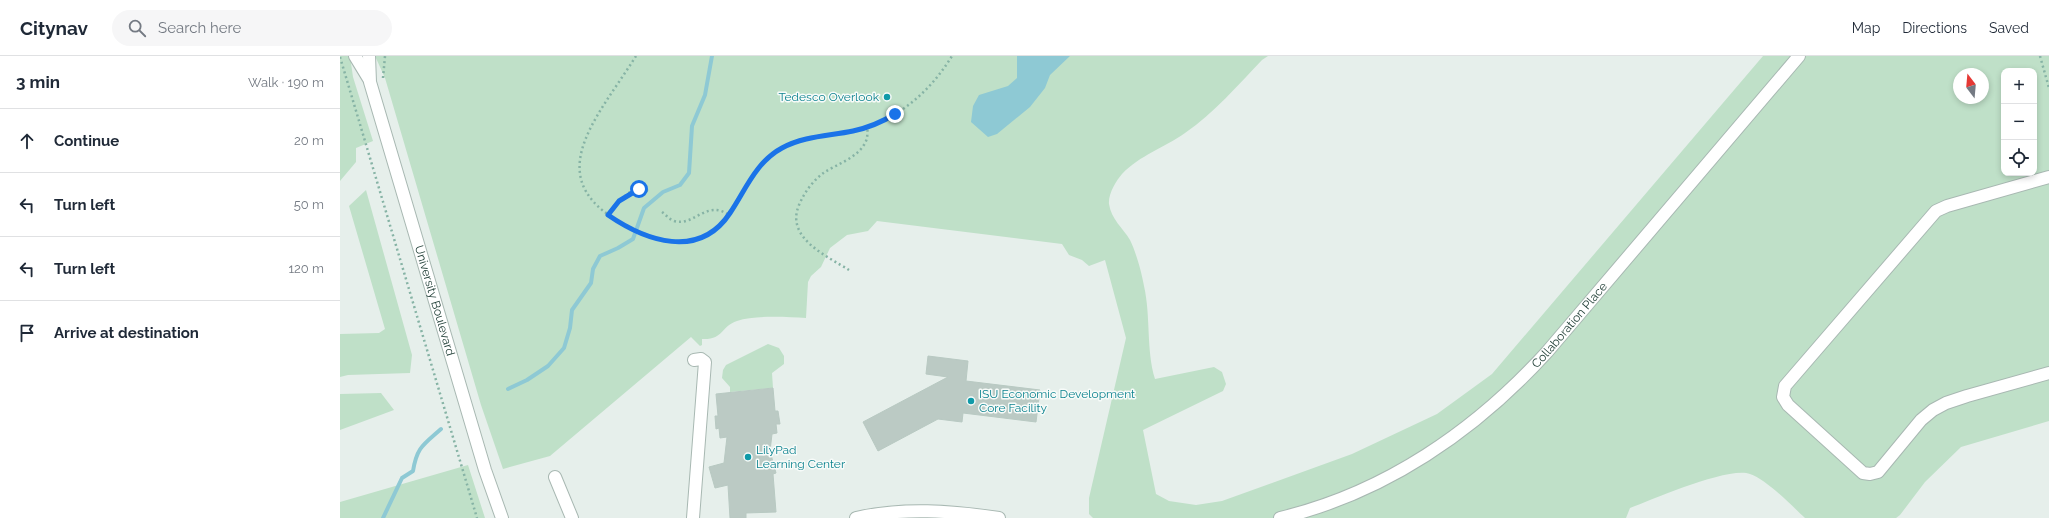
<!DOCTYPE html>
<html lang="en">
<head>
<meta charset="utf-8">
<style>
  :root { --surface:#fff; --page:#f6f6f7; --text:#1f2937; --muted:#747a83; --line:#e0e1e3 }
  body { margin:0; font-family:Raleway,sans-serif; background:var(--page); color:var(--text) }
  .controls { position:absolute; right:12px; top:12px; display:grid; overflow:hidden; border-radius:8px; box-shadow:0 2px 6px #0003 }
  .controls button { width:36px; height:36px; display:grid; place-items:center; padding:0; border:0; border-bottom:1px solid var(--line); background:var(--surface); color:var(--text); font:20px sans-serif }
  .compass { position:absolute; left:1613px; top:12px; width:36px; height:36px; border-radius:50%; background:var(--surface); box-shadow:0 2px 6px #0003; rotate:344deg }
  .stop { position:absolute; width:12px; height:12px; margin:-9px; border:3px solid #1a73e8; border-radius:50%; background:#fff }
  .stop.end { background:#1a73e8; border-color:#fff; box-shadow:0 1px 4px #0008 }
  .list { margin:0; padding:0; list-style:none }
  h2 { display:flex; justify-content:space-between; align-items:center; height:52px; margin:0; padding:0 16px; font-size:17px }
  h2 small { font-size:13px; font-weight:400; color:var(--muted) }
  .list li { display:grid; grid-template-columns:26px 1fr auto; gap:12px; align-items:center; box-sizing:border-box; height:64px; padding:0 16px; border-top:1px solid var(--line) }
  .list b { display:block; font-size:15px; white-space:nowrap }
  .list em { font-size:13px; font-style:normal; color:var(--muted) }
  .icon { flex:none; width:22px; height:22px; fill:none; stroke:currentColor; stroke-width:2; stroke-linecap:round; stroke-linejoin:round }
  .map { position:relative; flex:none; width:1709px; height:462px; overflow:hidden }
  header { display:flex; align-items:center; gap:24px; box-sizing:border-box; height:56px; padding:0 20px; background:var(--surface); border-bottom:1px solid var(--line) }
  header strong { font-size:19px }
  nav { display:flex; gap:22px; margin-inline-start:auto; font-size:14px }
  .search { width:280px; height:36px; background:var(--page); display:flex; align-items:center; gap:10px; box-sizing:border-box; padding:0 14px; border-radius:22px; color:var(--muted); font-size:15px }
  main { display:flex }
  aside { flex:1; background:var(--surface) }
  .map>svg:first-child { display:block }
  .green { fill:#bfe0c8; fill-rule:evenodd }
  .water { fill:#8ec9d4 }
  .lines { fill:none; stroke-linecap:round; stroke-linejoin:round }
  .stream { stroke:#8ec9d4; stroke-width:4 }
  .building { fill:#bbcac4; stroke:#b8c9c2 }
  .minor-casing { stroke:#a8b8b2; stroke-width:14 }
  .path { stroke:#86b3a5; stroke-width:2.5; stroke-dasharray:2 3; stroke-linecap:butt }
  .minor { stroke:#fff; stroke-width:12 }
  .route { stroke:#1a73e8; stroke-width:5 }
  .culture-dot { fill:#0f9aa8; stroke:#f7fbf9; stroke-width:1.5 }
  .labels { text-anchor:middle; stroke-width:3; stroke-linejoin:round; paint-order:stroke }
  .culture-label { font-size:12px; fill:#0d838f; stroke:#f7fbf9; text-anchor:start }
  .street-label { font-size:12px; fill:#24423a; stroke:#f7fbf9 }
</style>
</head>
<body>
<header>
<strong>Citynav</strong>
<div class="search"><svg class="icon" aria-label="search" viewBox="0 0 24 24"><circle cx="10" cy="10" r="6"/><path d="M15 15l6 6"/></svg>Search here</div>
<nav><a>Map</a><a>Directions</a><a>Saved</a></nav>
</header>
<main>
<aside>
<h2>3 min<small>Walk · 190 m</small></h2>
<ul class="list">
<li><svg class="icon" aria-label="ahead" viewBox="0 0 24 24"><path d="M12 20V5M6 11l6-6 6 6"/></svg><div><b>Continue</b></div><em>20 m</em></li>
<li><svg class="icon" aria-label="left" viewBox="0 0 24 24"><path d="M17 20v-9H6M10 6l-5 5 5 5"/></svg><div><b>Turn left</b></div><em>50 m</em></li>
<li><svg class="icon" aria-label="left" viewBox="0 0 24 24"><path d="M17 20v-9H6M10 6l-5 5 5 5"/></svg><div><b>Turn left</b></div><em>120 m</em></li>
<li><svg class="icon" aria-label="arrive" viewBox="0 0 24 24"><path d="M6 21V4h12l-3 4 3 4H6"/></svg><div><b>Arrive at destination</b></div></li>
</ul>
</aside>
<div class="map">
<svg width="1709" height="462" viewBox="0 0 1709 462">
  <rect width="100%" height="100%" fill="#e6efeb"/>
  <path class="green" d="M0 0H10L13 21 33 85 16 92V106L0 125Z
    M35 0H928L922 4C898 29 874 57 845 77 824 92 800 99 782 118 776 125 768 138 769 148 771 163 783 172 790 184 796 196 802 218 804 230 811 261 806 294 815 323L874 311 882 316 886 328 883 335 803 374 816 438 829 445 856 449 882 445 1012 398 1097 358 1152 318 1423 0H1709V365L1621 391 1585 426 1560 459 1556 462H1465C1452 450 1426 423 1410 418 1389 410 1314 443 1290 452L1286 462H753L749 458V442L786 282 765 204 749 210 742 204 729 199 722 188 537 165 528 175 507 179 490 192 481 211 471 220 468 226 466 262C446 261 415 259 397 265 381 270 384 284 362 283V289L360 290 351 281 210 400 163 413 141 349 45 22ZM1664 15H1694V117H1664ZM1619 18H1643V42H1619Z
    M26 134 72 299 70 317 8 319 0 321V278L39 277 45 273 9 150Z
    M428 288 439 292 444 300V308L432 317 433 332 390 336V331L382 322 383 314 386 309Z
    M41 337 54 354 0 374V338Z
    M128 409 145 462H0V446Z"/>
  <path class="water" d="M677 0H730L710 19 705 32 690 51 657 78 648 81 631 66 633 50 639 39 668 30 677 22Z"/>
  <g class="lines">
    <path class="stream" d="M168 333 187 324 208 310 224 292 230 272 232 254 251 227 253 213 260 200 278 192 293 183 304 152 323 136 340 129 349 117 352 70 365 39 372 0
      M43 462 62 422 73 415C77 391 83 389 101 373"/>
  </g>
  <path class="building" d="M588 300 628 305 626 325 700 334 696 366 623 357 622 366 598 363 538 395 523 366 608 321 586 318Z
    M433 332 435 355H438L440 368H436L437 377 432 378 430 395 436 417 433 418 436 456 406 457V462H390L388 429 375 432 369 411 384 407 387 381 380 382 379 372 376 373 375 360H378L376 338Z"/>
  <g class="lines">
    <g class="minor-casing">
      <g id="minor">
        <path d="M15 0 29 23"/>
        <path id="s1" d="M29 0 30 26 145 414 162 462"/>
        <path d="M1709 121 1607 150 1596 155 1445 330 1443 341 1448 349 1523 417 1530 418 1538 416 1581 364 1593 354 1606 347 1627 340 1709 317"/>
        <path d="M215 421 232 462"/>
        <path d="M353 462 365 306 361 303 354 304"/>
        <path d="M516 462C564 451 611 455 659 462"/>
        <path id="s2" d="M940 462C1045 437 1135 375 1207 296L1459 0"/>
      </g>
    </g>
    <path class="path" d="M296 0C256 64 193 127 294 173 316 184 340 192 364 181 400 163 405 113 441 92 461 80 484 80 506 76 553 68 588 39 612 0
      M1700 0 1709 32
      M0 1 137 462
      M43 22 45 0
      M322 156C326 159 329 163 334 165 354 171 366 143 389 159
      M268 159C276 148 287 134 301 132L308 135
      M509 214C487 200 445 182 459 149 464 137 472 126 482 118 496 108 519 102 526 85 528 81 527 75 528 70"/>
    <use href="#minor" class="minor"/>
  </g>
  <g class="lines">
    <path class="route" d="M299 133 279 145 268 159C306 185 359 204 390 157 406 133 416 106 442 92 464 80 489 80 513 75 527 72 542 66 555 58"/>
  </g>
  <g class="culture-dot">
    <circle cx="547" cy="41" r="4"/>
    <circle cx="631" cy="345" r="4"/>
    <circle cx="408" cy="401" r="4"/>
  </g>
  <g class="labels">
    <g class="culture-label">
      <text x="539" y="45" text-anchor="end">Tedesco Overlook</text>
      <text x="639" y="342">ISU Economic Development<tspan x="639" dy="14">Core Facility</tspan></text>
      <text x="416" y="398">LilyPad<tspan x="416" dy="14">Learning Center</tspan></text>
    </g>
    <g class="street-label">
      <text dy="4" stroke="none"><textPath href="#s1" startOffset="254">University Boulevard</textPath></text>
      <text dy="4" stroke="none"><textPath href="#s2" startOffset="354">Collaboration Place</textPath></text>
    </g>
  </g>
</svg>
<div class="controls">
<button>+</button>
<button>−</button>
<button><svg class="icon" aria-label="locate" viewBox="0 0 24 24"><circle cx="12" cy="12" r="6"/><path d="M12 2v4M12 18v4M2 12h4M18 12h4"/></svg></button>
</div>
<svg class="compass" viewBox="-18 -18 36 36"><path d="M0-13l5 13h-10z" fill="#e53935"/><path d="M0 13l5-13h-10z" fill="#747a83"/></svg>
<div class="stop" style="left:299px;top:133px"></div>
<div class="stop end" style="left:555px;top:58px"></div>
</div>
</main>
</body>
</html>
